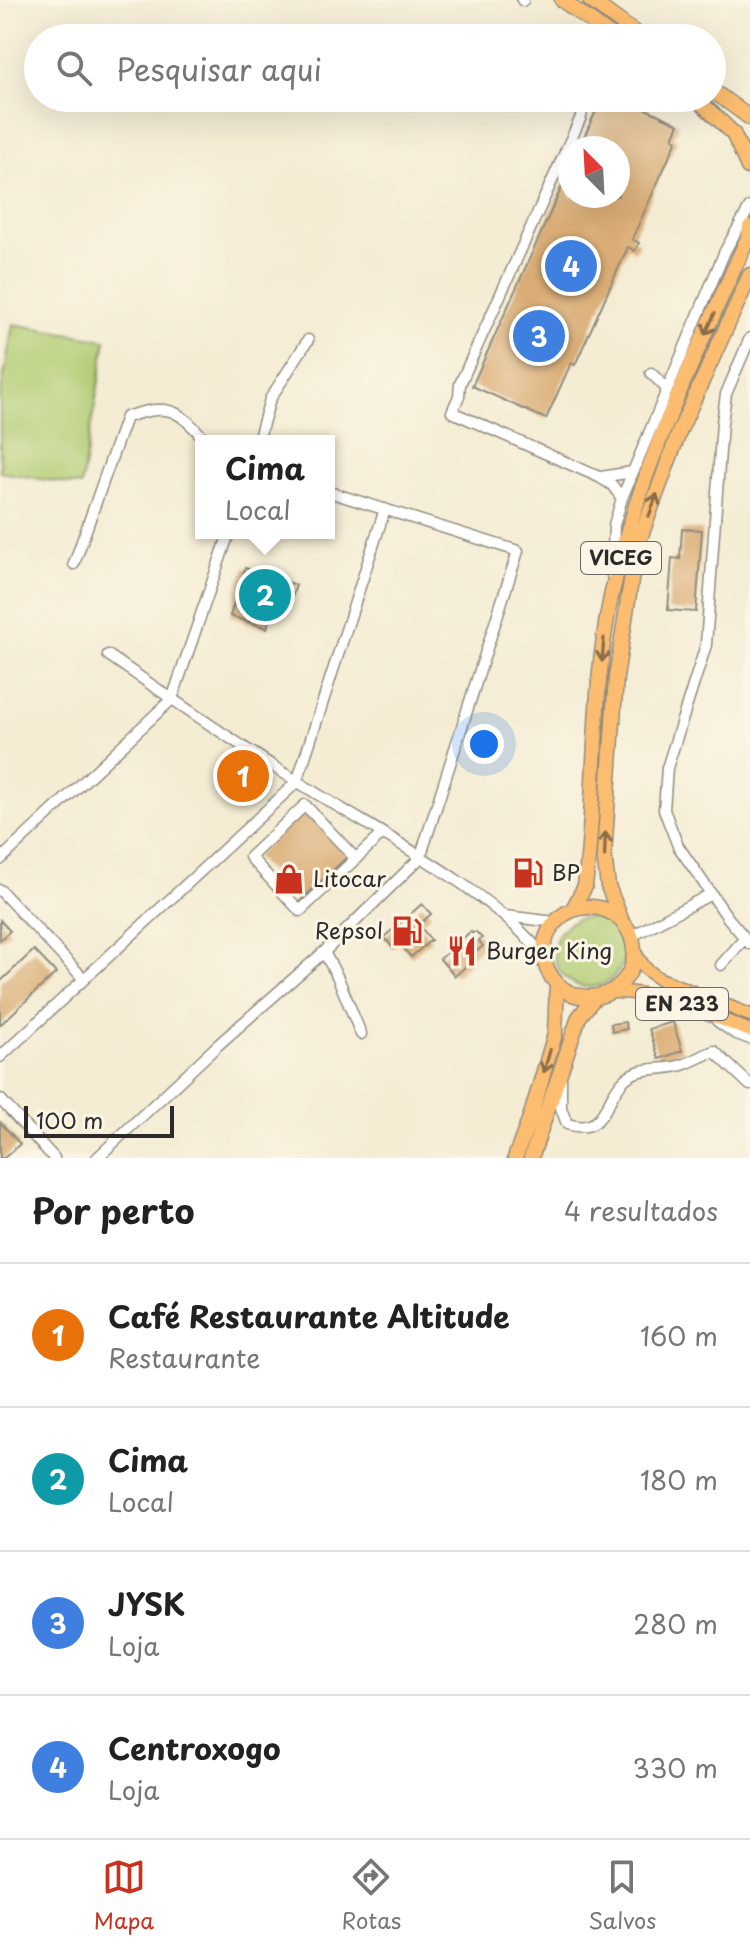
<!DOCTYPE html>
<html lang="pt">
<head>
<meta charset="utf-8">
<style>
  :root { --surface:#fff; --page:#f2f2f2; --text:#222; --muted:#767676; --line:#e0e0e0; --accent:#c8321e }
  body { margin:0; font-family:"Playpen Sans",sans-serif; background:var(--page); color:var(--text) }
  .compass { position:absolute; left:558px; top:136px; width:72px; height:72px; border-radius:50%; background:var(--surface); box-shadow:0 8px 32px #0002; rotate:336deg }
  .scale { position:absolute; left:24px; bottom:20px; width:150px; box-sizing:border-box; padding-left:8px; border:4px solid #2b2b2b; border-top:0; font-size:22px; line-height:28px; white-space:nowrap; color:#2b2b2b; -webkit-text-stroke:6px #fcf5e5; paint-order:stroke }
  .you { position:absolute; left:484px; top:744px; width:28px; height:28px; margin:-20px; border:6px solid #fff; border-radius:50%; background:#1a73e8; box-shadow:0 0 0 12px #1a73e833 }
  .badge { display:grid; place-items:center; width:52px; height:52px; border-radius:50%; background:var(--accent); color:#fff; font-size:26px; font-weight:700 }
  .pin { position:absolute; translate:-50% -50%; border:4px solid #fff; box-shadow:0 2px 8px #0006 }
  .popup { position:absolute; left:195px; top:435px; width:140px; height:104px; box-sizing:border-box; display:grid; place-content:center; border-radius:0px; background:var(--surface); filter:drop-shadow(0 2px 6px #0005); font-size:26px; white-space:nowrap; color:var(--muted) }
  .popup b { font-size:30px; color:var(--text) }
  .popup::after { content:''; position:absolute; left:50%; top:100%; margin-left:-16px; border:16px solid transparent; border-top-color:var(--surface) }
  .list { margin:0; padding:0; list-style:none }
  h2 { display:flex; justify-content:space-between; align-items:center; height:104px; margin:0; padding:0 32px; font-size:34px }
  h2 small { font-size:26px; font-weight:400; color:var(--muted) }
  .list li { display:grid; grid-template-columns:52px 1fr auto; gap:24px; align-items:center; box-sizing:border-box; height:144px; padding:0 32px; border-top:2px solid var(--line) }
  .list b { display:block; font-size:30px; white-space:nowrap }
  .list p { margin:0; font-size:26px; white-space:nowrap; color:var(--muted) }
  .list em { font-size:26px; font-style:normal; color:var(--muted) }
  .icon { flex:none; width:44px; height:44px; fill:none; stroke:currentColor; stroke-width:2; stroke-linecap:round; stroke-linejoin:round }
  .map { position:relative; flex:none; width:750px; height:1158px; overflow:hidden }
  .search { position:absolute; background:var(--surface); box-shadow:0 8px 32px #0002; left:24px; right:24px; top:24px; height:88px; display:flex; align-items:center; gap:20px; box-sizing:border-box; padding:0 28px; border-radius:44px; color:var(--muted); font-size:30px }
  .sheet { height:680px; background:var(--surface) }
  nav { display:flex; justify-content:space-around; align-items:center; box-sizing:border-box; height:112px; border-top:2px solid var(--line); background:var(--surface); font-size:22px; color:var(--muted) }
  nav a { display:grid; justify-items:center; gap:4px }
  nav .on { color:var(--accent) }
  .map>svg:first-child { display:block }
  .green { fill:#b0cc72; stroke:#6e7c4e; stroke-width:2 }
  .building { fill:#daad76 }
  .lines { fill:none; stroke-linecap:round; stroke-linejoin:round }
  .minor-casing { stroke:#908c7f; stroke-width:13 }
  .major-casing { stroke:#908c7f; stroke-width:15 }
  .highway-casing { stroke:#908c7f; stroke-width:17 }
  .minor { stroke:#fff; stroke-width:10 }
  .major { stroke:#fcbd6f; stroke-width:12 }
  .highway { stroke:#fcbd6f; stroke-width:14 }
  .oneway { stroke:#896d4a }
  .labels { text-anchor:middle; stroke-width:6; stroke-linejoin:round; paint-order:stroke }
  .shield { fill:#fcf5e5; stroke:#6a6863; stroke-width:2 }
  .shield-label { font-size:20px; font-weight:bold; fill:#2b2b2b }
  .poi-label { font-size:22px; fill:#2b2b2b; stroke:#fcf5e5; text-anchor:start }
</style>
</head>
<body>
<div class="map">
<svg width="750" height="1158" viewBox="0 0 750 1158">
  <rect width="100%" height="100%" fill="#fcf5e5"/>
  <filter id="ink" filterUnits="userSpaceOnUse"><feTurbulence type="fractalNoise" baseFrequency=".0125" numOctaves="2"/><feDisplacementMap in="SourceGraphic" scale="16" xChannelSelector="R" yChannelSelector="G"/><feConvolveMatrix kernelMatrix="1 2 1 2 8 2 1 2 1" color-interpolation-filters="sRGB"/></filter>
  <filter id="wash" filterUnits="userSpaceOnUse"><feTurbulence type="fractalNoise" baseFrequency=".006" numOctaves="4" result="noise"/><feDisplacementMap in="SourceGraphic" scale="32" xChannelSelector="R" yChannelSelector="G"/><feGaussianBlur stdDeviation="1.8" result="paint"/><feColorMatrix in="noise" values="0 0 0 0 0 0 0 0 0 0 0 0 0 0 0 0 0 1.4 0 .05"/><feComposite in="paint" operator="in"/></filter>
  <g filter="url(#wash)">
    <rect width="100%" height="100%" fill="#f4ecd3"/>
    <path class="green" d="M13 324 106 340 81 486 0 472V398Z
      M554 952a35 35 0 1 1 70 0a35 35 0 1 1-70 0Z"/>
    <g id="blocks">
      <path class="building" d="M602 98H622L679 124 673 138 677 140 632 239 639 243 635 251 628 247 575 365 571 363 546 419 472 386 570 169V196H618V148H579Z
        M682 529 702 530 696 612 668 610 672 558 680 559Z
        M245 568 296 585 288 610 274 606 267 628 230 616Z
        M305 810 348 856 298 903 255 857Z
        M422 904 431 914 419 925 431 940 411 957 399 943 393 948 384 937Z
        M0 920 10 931 0 940Z
        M471 931 473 934 476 932 482 938 479 941 483 946 470 957 473 960 455 976 440 959Z
        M34 950 56 973 0 1025V982Z
        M625 1022 627 1029 612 1032 611 1024Z
        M673 1022 682 1051 659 1059 649 1029Z
        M0 1122 20 1144 4 1158H0Z"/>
    </g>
  </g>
  <g filter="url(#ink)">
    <use href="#blocks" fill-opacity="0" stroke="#908c7f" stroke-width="2"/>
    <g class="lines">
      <g class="minor-casing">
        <path id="minor" d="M522 0 523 1
          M585 98 581 117 460 384 459 396 452 412 599 477 612 485 622 498
          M750 338 726 394 722 423 706 645 667 768 664 810 678 846 728 918 750 944
          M651 373 667 389
          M258 441 270 399 308 340
          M601 477 632 472
          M74 564 126 417C169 403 177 408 206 441
          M612 576 614 525 622 498 725 251 750 207
          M108 655C175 701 242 748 311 790 386 837 487 888 543 955
          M356 859 305 805 250 857 300 911 382 834
          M0 860 172 699 229 533
          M0 890 84 979
          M505 916 555 922
          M632 936 711 894
          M324 952 338 978 361 1034
          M721 965 745 938
          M717 1021 734 1033 750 1039
          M0 1057 297 782 385 509
          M561 1079V1108L567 1124C606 1136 603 1101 624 1080 640 1064 666 1072 685 1064 695 1060 704 1055 714 1051L750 1085
          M0 1099 54 1158
          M97 1158 219 1044 324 952 420 858 518 551 329 492"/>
      </g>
      <g class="major-casing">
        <path id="major" d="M635 953 645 968 658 978 750 1015
          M610 992C662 990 702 1012 750 1031"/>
      </g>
      <g class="highway-casing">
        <path id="highway" d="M562 0 614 38
          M590 0 642 38
          M712 90 750 118
          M696 98 733 133 748 167
          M544 952a45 45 0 1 1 90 0a45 45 0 1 1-90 0Z
          M573 909 585 886C597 791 591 691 611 597 638 470 697 353 749 235L750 227
          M621 919 608 886 604 855 616 677 636 549 680 430 750 275
          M515 1158 531 1115 555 1034 557 984
          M531 1158 579 1017 595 997"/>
      </g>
      <use href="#minor" class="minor"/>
      <use href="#major" class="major"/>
      <use href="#highway" class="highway"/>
    </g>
    <defs><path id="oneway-shaft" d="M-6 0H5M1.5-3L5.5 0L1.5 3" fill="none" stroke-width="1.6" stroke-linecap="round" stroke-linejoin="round" transform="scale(2)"/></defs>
    <g class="oneway">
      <use href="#oneway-shaft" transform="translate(710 324) rotate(114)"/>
      <use href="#oneway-shaft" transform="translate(653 505) rotate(-70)"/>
      <use href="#oneway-shaft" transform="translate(603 650) rotate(95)"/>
      <use href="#oneway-shaft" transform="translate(605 844) rotate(-88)"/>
      <use href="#oneway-shaft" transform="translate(547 1061) rotate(106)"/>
    </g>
  </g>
  <defs>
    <g id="fuel-bare" transform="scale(2.4)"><path d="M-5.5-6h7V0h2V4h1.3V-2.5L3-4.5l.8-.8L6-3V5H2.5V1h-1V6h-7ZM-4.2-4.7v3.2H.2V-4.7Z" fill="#c8321e" stroke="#fcf5e5" stroke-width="2.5" paint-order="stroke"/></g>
    <g id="shop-bare" transform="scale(2.4)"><path d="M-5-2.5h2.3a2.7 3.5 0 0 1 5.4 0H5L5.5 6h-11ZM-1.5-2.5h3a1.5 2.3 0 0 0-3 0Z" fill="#c8321e" stroke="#fcf5e5" stroke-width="2.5" paint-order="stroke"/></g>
    <g id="restaurant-bare" transform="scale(2.4)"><path d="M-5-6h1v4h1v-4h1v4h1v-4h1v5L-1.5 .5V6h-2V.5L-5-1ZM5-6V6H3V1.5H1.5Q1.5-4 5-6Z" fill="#c8321e" stroke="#fcf5e5" stroke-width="2.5" paint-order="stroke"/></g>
  </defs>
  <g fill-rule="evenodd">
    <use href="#fuel-bare" x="528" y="873"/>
    <use href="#shop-bare" x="289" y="879"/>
    <use href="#fuel-bare" x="407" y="931"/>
    <use href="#restaurant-bare" x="462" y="951"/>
  </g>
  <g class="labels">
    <g class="shield">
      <rect x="581" y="542" width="80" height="32" rx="6"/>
      <rect x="636" y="988" width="92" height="32" rx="6"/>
    </g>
    <g class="shield-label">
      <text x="621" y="565">VICEG</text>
      <text x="682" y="1011">EN 233</text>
    </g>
    <g class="poi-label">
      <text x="552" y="881">BP</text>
      <text x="313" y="887">Litocar</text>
      <text x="383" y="939" text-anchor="end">Repsol</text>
      <text x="486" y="959">Burger King</text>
    </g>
  </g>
</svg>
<svg class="compass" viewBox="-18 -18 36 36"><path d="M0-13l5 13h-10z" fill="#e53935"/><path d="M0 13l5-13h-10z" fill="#767676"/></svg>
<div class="scale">100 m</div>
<div class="you"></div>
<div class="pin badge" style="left:243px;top:776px;background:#e8710a">1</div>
<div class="pin badge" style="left:265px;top:595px;background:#0f9aa8">2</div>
<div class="popup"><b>Cima</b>Local</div>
<div class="pin badge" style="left:539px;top:336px;background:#3f7fe0">3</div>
<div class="pin badge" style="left:571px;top:266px;background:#3f7fe0">4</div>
<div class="search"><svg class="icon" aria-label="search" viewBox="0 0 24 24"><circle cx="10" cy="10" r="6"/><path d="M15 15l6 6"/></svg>Pesquisar aqui</div>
</div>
<section class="sheet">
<h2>Por perto<small>4 resultados</small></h2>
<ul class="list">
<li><span class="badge" style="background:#e8710a">1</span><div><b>Café Restaurante Altitude</b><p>Restaurante</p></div><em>160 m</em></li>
<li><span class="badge" style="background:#0f9aa8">2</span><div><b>Cima</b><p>Local</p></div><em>180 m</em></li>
<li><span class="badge" style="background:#3f7fe0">3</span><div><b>JYSK</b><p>Loja</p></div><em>280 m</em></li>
<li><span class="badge" style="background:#3f7fe0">4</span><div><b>Centroxogo</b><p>Loja</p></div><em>330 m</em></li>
</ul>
</section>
<nav>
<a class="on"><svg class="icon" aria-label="map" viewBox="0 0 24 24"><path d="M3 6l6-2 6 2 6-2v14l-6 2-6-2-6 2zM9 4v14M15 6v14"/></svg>Mapa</a>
<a><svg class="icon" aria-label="directions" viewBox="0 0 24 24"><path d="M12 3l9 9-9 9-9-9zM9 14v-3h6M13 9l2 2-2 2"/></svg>Rotas</a>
<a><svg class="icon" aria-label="saved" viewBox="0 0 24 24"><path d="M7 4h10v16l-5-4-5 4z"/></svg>Salvos</a>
</nav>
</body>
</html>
